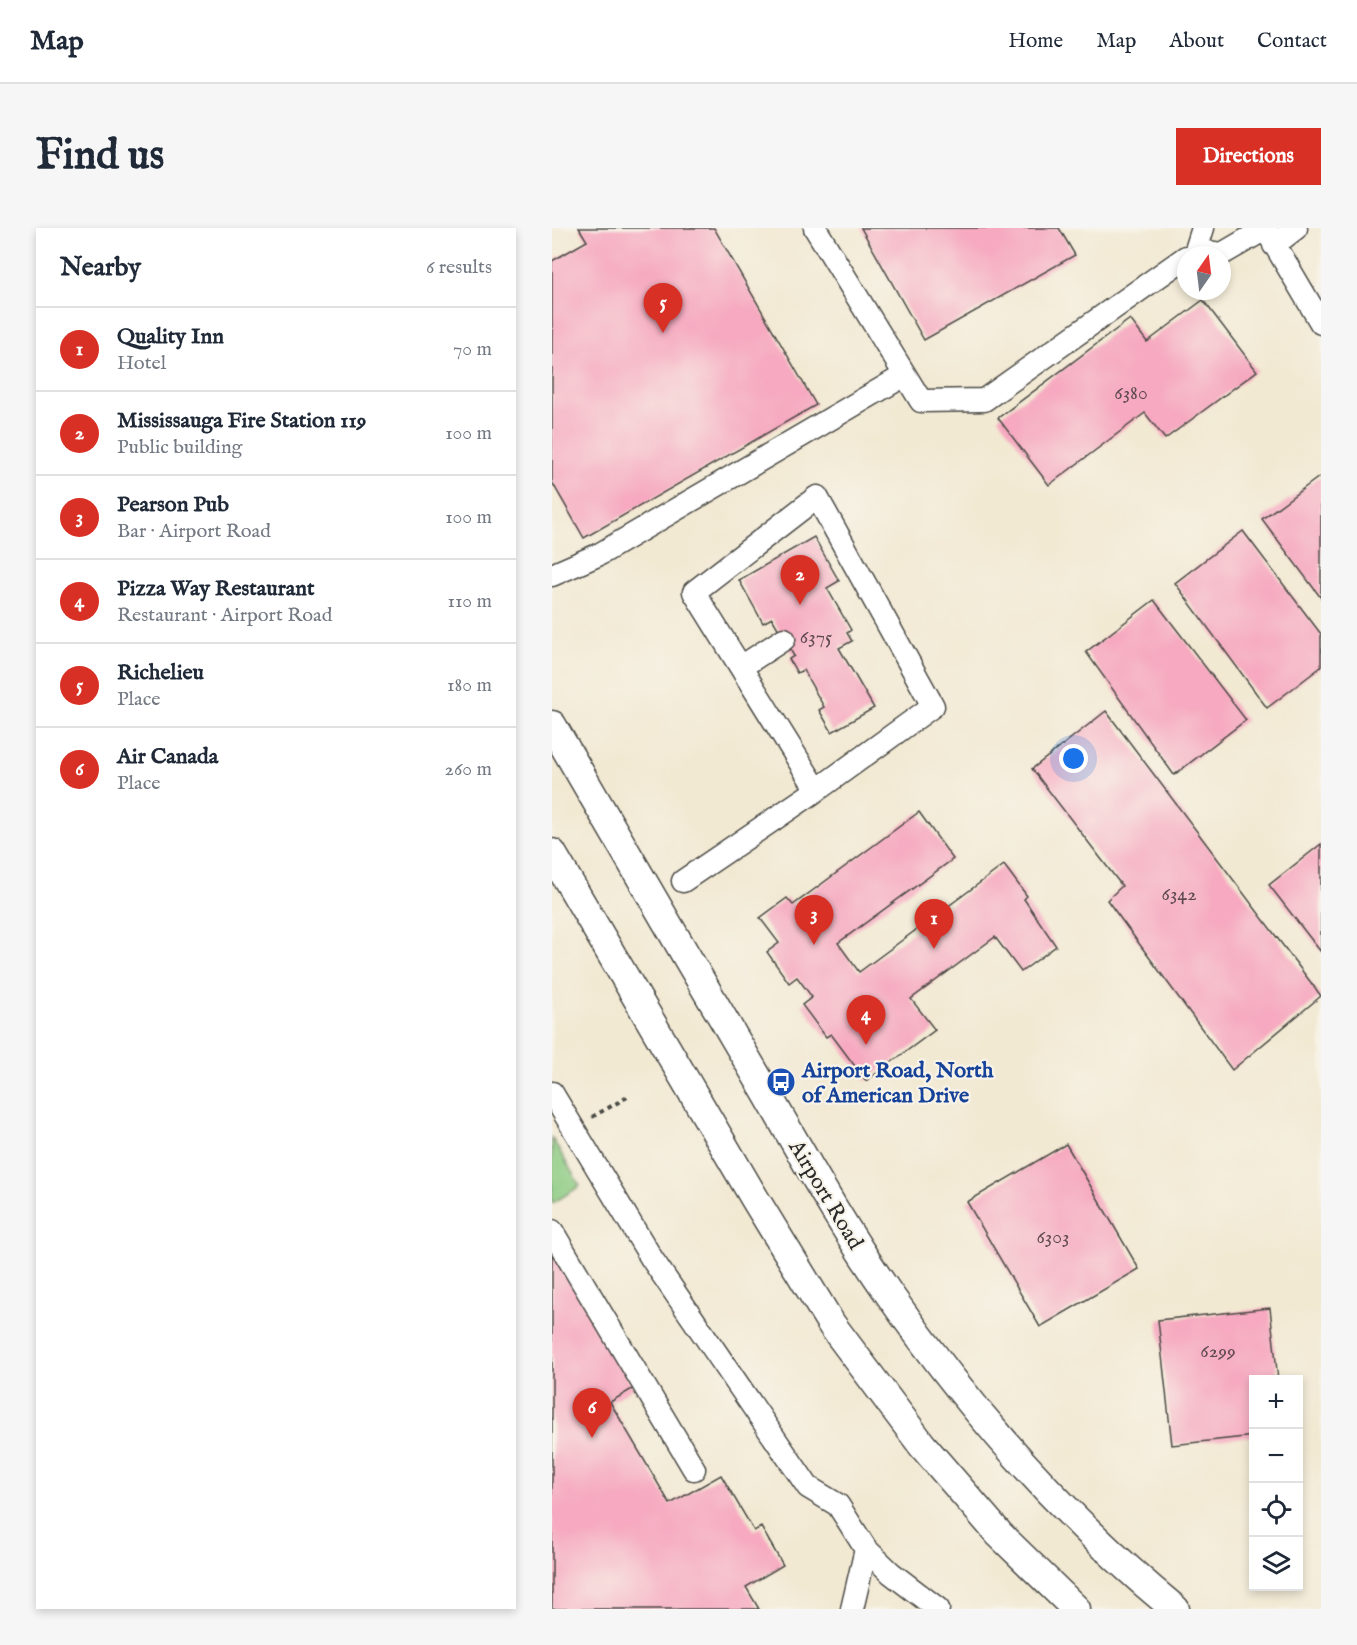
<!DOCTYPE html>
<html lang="en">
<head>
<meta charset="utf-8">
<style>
  :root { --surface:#fff; --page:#f6f6f7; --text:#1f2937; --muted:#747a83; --line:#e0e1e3; --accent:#d93025 }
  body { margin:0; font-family:"IM FELL English",serif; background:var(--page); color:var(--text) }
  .controls { position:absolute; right:18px; bottom:18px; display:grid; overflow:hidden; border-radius:0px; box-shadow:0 3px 9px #0003 }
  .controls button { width:54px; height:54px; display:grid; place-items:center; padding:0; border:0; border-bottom:2px solid var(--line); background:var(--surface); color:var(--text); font:30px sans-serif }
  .compass { position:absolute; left:625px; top:18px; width:54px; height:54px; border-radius:50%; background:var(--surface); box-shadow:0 3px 9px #0003; rotate:14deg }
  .you { position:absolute; left:522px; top:531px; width:21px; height:21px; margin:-15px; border:4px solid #fff; border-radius:50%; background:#1a73e8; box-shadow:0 0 0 9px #1a73e833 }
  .badge { display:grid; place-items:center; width:39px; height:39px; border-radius:50%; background:var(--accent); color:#fff; font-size:20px; font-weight:700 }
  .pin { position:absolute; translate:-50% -50px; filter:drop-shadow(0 2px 3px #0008) }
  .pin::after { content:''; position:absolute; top:32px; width:21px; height:18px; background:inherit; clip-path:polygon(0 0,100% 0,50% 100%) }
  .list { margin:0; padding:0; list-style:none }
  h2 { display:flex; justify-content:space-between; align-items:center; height:78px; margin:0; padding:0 24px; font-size:26px }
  h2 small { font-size:20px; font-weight:400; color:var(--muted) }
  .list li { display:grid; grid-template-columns:39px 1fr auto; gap:18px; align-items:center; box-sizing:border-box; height:84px; padding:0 24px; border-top:2px solid var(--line) }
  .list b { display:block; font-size:22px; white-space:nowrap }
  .list p { margin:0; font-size:20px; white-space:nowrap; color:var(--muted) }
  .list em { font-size:20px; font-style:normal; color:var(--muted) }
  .icon { flex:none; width:33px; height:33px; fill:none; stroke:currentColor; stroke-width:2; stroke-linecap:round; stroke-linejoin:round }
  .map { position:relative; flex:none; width:769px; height:1381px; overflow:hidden; border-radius:0px }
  header { display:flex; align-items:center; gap:36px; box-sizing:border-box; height:84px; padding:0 30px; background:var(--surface); border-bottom:2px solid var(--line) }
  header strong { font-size:28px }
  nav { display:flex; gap:33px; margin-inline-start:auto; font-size:21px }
  .intro { display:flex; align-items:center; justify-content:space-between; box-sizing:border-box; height:144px; padding:0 36px }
  h1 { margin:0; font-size:42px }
  .button { padding:15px 27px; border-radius:0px; background:var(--accent); color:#fff; font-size:21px; font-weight:700 }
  main { display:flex; gap:36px; padding:0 36px }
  aside { flex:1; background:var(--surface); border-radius:0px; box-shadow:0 3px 9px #0003 }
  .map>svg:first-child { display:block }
  .green { fill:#8bca81; stroke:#5b7a56; stroke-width:1.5 }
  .building { fill:#f6a9c0 }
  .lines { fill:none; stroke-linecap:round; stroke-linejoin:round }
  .minor-casing { stroke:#494844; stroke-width:25 }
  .major-casing { stroke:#494844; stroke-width:31 }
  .path { stroke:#494844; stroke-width:4; stroke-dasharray:4.5 4.5; stroke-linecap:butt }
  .minor { stroke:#fff; stroke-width:22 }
  .major { stroke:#fff; stroke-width:28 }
  .labels { text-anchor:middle; stroke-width:4.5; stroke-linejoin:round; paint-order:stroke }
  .number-label { font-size:20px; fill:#5e4a50 }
  .transit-label { font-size:22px; font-weight:bold; fill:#164399; stroke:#f7f3e8; text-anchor:start }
  .street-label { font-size:22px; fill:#2b2b2b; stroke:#f7f3e8 }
</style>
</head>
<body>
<header>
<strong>Map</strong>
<nav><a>Home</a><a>Map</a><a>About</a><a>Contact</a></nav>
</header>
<div class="intro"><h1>Find us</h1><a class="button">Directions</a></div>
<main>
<aside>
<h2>Nearby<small>6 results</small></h2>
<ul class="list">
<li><span class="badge">1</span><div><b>Quality Inn</b><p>Hotel</p></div><em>70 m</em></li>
<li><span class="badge">2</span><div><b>Mississauga Fire Station 119</b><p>Public building</p></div><em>100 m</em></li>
<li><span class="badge">3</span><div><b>Pearson Pub</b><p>Bar · Airport Road</p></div><em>100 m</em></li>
<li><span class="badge">4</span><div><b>Pizza Way Restaurant</b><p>Restaurant · Airport Road</p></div><em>110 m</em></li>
<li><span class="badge">5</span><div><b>Richelieu</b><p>Place</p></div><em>180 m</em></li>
<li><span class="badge">6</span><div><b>Air Canada</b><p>Place</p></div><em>260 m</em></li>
</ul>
</aside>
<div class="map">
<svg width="769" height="1381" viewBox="0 0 769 1381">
  <rect width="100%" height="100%" fill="#f7f3e8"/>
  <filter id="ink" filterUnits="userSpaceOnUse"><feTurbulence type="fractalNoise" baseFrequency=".0167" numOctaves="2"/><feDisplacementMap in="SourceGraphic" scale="12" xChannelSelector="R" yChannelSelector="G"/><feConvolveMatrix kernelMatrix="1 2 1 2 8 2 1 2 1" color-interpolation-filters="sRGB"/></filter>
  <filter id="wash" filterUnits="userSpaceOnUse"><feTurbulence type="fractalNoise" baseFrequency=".008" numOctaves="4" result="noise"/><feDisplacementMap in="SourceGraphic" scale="24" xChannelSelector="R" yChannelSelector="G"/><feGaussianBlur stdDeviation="1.35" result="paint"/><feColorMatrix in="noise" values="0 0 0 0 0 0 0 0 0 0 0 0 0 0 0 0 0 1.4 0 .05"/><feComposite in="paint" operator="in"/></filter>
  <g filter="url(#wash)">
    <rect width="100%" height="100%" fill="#f2e9d3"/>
    <path class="green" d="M0 910 28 958 1 975 0 974Z"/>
    <g id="blocks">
      <path class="building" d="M27 0H162L264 177 32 310 0 254V33L35 13Z
        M309 0H507L523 27 372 112Z
        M651 72 705 143 613 211 593 185 497 257 446 190 578 91 595 114Z
        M767 249 769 252V370L710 291Z
        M691 303 769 406V439L715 480 623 355Z
        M262 309 287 353 275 360 299 402 295 405 300 413 287 420 322 480 280 504 267 482 272 479 251 442 245 445 237 431 242 428 220 390 211 395 187 352Z
        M602 372 694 492 622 547 534 424Z
        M554 483 769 768 680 842 555 672 570 658 480 541Z
        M367 584 401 631 286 715 307 744 452 637 475 668 472 671 504 718 469 744 443 709 359 771 383 802 314 853 279 806 274 809 250 777 260 769 245 749 237 755 215 724 227 715 208 690 235 670 241 677Z
        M769 616V724L717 657Z
        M514 916 587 1041 488 1099 415 974Z
        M0 1022 82 1160 58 1174 118 1276 169 1247 202 1303 209 1299 231 1337 194 1359 207 1381H0Z
        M718 1080 726 1152H702V1208L620 1217 606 1092Z"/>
    </g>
  </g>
  <g filter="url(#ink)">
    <use href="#blocks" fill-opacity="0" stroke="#494844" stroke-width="1.5"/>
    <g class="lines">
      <g class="minor-casing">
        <path id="minor" d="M263 0 369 173 432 172 634 29
          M651 0 644 22 670 26 713 1
          M713 0 769 95
          M722 17 744 0
          M0 347 48 326 353 147
          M189 439 232 411
          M131 653 265 562 142 364 265 269 381 478 265 562
          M0 865 100 1031 256 1259 286 1277 314 1321 339 1345 386 1381
          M0 1003 142 1241
          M300 1381 314 1321"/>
      </g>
      <g class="major-casing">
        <path id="major" d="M0 497C64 607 128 718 193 828 240 908 284 990 337 1066 418 1182 513 1291 623 1381
          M0 625 203 971 280 1097 370 1217 447 1306 524 1381"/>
      </g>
      <path class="path" d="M40 889 79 867"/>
      <use href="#minor" class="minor"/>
      <use href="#major" class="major"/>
    </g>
  </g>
  <defs>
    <g id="bus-disc" transform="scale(1.5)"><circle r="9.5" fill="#1a4fb4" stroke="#f7f3e8"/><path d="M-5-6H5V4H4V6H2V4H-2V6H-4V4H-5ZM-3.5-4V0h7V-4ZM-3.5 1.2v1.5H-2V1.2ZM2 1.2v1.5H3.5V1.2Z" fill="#fff"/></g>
  </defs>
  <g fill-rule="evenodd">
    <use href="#bus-disc" x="229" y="854"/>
  </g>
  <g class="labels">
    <g class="number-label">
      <text x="579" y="171">6380</text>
      <text x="264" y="415">6375</text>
      <text x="627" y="672">6342</text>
      <text x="501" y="1015">6303</text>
      <text x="666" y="1129">6299</text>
    </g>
    <g class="transit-label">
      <text x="250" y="849">Airport Road, North<tspan x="250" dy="25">of American Drive</tspan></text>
    </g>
    <g class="street-label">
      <text transform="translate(275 966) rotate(59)" y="8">Airport Road</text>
    </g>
  </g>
</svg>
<div class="controls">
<button>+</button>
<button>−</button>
<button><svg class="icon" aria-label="locate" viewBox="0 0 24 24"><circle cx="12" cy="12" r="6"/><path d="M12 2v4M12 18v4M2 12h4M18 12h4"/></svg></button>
<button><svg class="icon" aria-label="layers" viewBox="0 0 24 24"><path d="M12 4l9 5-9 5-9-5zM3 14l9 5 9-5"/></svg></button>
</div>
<svg class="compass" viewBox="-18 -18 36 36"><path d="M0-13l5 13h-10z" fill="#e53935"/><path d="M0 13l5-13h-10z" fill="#747a83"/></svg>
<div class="you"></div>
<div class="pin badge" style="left:382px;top:721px">1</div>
<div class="pin badge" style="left:248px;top:377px">2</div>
<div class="pin badge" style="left:262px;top:717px">3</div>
<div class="pin badge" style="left:314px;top:817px">4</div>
<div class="pin badge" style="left:111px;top:105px">5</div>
<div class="pin badge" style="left:40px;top:1210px">6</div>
</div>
</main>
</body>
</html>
